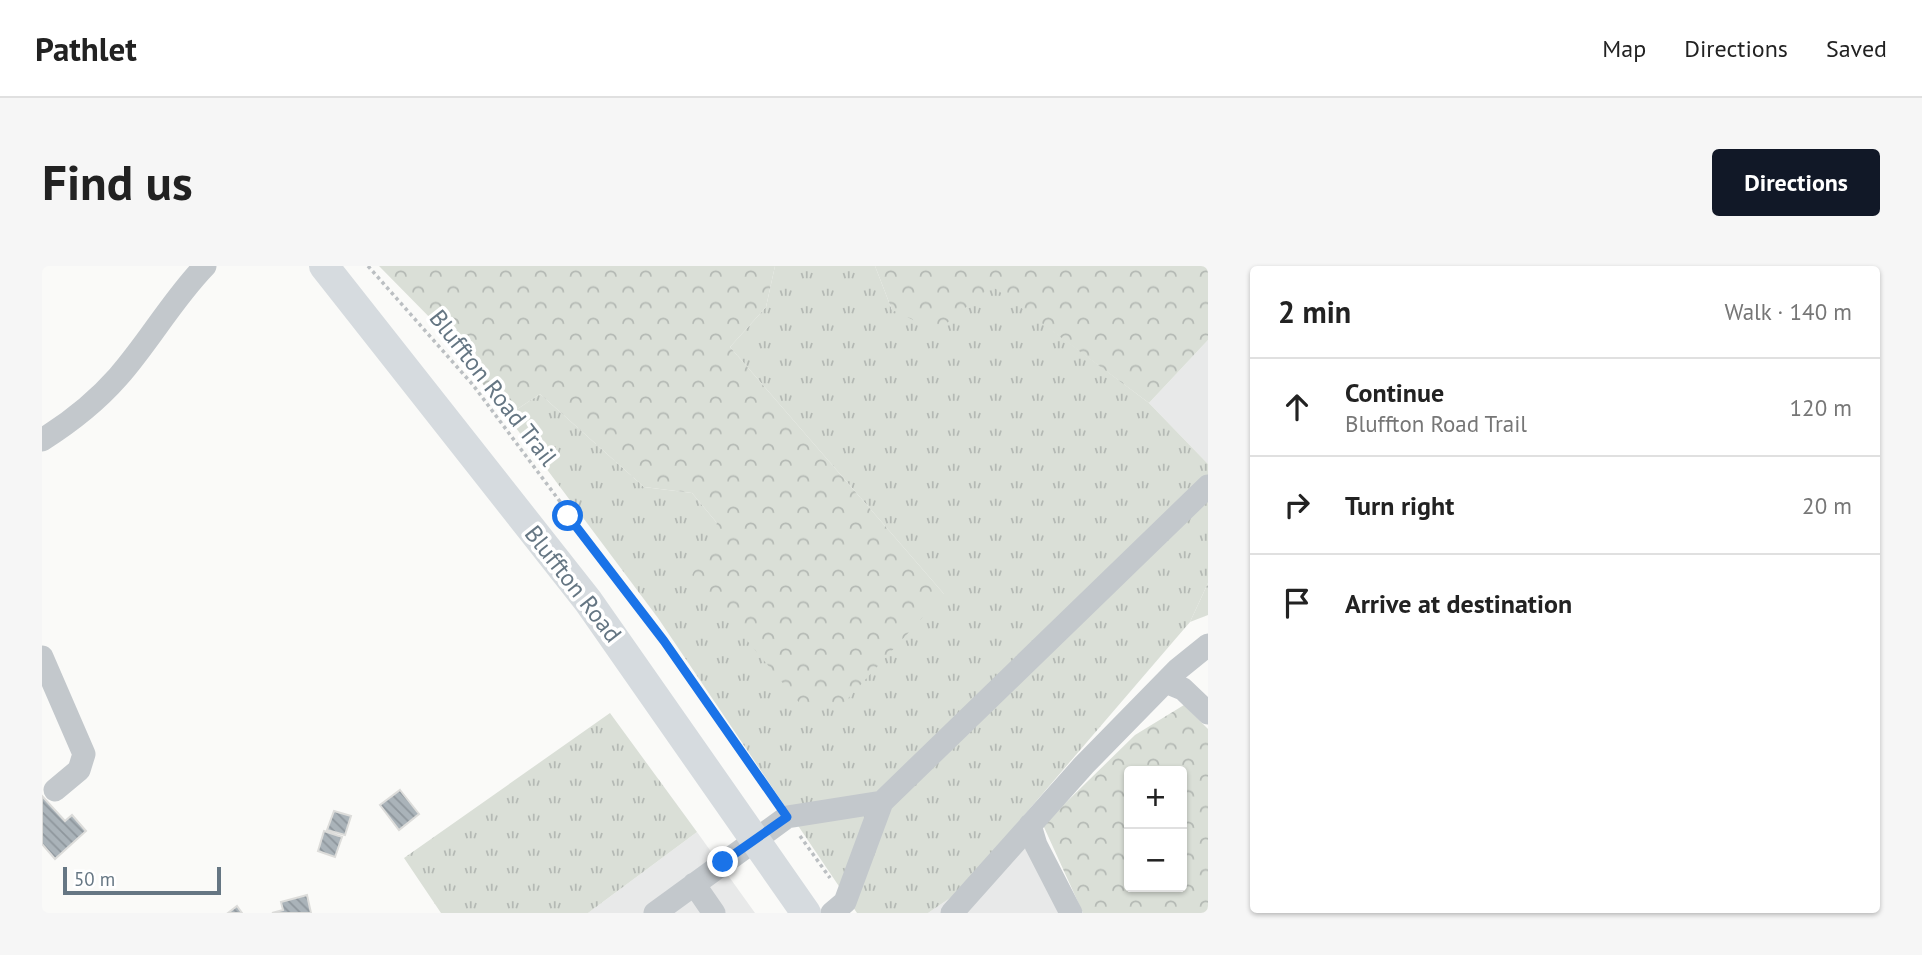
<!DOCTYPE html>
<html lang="en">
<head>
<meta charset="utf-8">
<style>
  :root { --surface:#fff; --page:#f6f6f6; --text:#222; --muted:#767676; --line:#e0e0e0; --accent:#111827 }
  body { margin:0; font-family:"PT Sans",sans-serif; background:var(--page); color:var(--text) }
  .controls { position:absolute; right:21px; bottom:21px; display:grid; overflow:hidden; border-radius:7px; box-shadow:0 2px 5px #0004 }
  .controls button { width:63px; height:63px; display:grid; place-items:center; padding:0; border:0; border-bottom:2px solid var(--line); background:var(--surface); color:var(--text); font:35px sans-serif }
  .scale { position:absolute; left:21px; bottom:18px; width:158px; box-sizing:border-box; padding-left:7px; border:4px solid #657683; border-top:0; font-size:19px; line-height:24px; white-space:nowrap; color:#657683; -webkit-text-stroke:5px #fff; paint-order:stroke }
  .stop { position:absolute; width:21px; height:21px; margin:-16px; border:5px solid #1a73e8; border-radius:50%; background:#fff }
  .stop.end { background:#1a73e8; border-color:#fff; box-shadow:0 2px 7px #0008 }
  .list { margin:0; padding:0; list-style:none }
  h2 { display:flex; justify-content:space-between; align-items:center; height:91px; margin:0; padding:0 28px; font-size:30px }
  h2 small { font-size:23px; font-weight:400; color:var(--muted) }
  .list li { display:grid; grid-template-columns:46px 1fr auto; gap:21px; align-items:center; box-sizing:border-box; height:98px; padding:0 28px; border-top:2px solid var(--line) }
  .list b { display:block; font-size:26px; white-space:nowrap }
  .list p { margin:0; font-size:23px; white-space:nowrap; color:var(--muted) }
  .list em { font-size:23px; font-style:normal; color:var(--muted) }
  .icon { flex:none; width:38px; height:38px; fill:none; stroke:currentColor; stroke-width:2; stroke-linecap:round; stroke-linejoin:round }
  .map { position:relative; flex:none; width:1166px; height:647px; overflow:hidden; border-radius:7px }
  header { display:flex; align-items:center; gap:42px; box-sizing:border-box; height:98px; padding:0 35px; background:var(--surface); border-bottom:2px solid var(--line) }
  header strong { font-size:33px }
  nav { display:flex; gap:38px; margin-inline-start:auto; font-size:24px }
  .intro { display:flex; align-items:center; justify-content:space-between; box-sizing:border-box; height:168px; padding:0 42px }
  h1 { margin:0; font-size:49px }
  .button { padding:18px 32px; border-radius:7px; background:var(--accent); color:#fff; font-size:24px; font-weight:700 }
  main { display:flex; gap:42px; padding:0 42px }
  aside { flex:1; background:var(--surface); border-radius:7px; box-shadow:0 2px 5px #0004 }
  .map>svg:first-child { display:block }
  .built { fill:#e8e9e9 }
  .grass { fill:url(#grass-tufts) }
  .forest { fill:url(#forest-crowns); fill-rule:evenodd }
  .building { fill:url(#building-back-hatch); stroke:#dcdcda; stroke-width:2 }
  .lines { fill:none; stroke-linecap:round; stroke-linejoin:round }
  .path { stroke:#bbbfc2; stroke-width:3.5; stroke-dasharray:3.5 3.5; stroke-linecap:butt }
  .minor { stroke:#c3c8cc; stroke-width:23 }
  .major { stroke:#d6dbdf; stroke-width:30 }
  .route { stroke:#1a73e8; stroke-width:9 }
  .labels { text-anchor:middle; stroke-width:7; stroke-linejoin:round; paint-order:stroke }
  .street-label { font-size:24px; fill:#657683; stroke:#fff }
</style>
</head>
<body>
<header>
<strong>Pathlet</strong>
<nav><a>Map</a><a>Directions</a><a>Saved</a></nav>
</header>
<div class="intro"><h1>Find us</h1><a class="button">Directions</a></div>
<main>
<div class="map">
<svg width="1166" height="647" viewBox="0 0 1166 647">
  <defs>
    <pattern id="grass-tufts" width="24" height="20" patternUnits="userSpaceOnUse" patternTransform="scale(1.75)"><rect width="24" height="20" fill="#dadfd7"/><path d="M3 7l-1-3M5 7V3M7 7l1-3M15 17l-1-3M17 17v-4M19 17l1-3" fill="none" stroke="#b4b9b4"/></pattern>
    <pattern id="forest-crowns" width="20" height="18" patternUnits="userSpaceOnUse" patternTransform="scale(1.75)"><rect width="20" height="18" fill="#dadfd7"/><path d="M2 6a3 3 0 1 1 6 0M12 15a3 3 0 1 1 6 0" fill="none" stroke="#b4b9b4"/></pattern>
    <pattern id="building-back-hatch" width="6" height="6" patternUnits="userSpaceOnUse" patternTransform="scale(1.75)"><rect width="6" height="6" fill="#aab3b9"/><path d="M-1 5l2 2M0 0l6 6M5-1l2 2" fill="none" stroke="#8e969c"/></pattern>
  </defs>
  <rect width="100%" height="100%" fill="#fafaf8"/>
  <path class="built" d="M1166 74V198L1107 137Z
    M655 566 713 647H546Z
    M985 580 1020 647H886Z"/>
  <path class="grass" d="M733 0H833L850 44 950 19 1107 137 1166 198V317L1148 356 972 561 985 580 886 647H815L616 352 465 150 498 128 602 221 650 227 675 257 902 328 688 81 724 41Z
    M568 447 655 566 546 647H399L362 592Z"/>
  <path class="forest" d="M337 0H733L724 41 688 81 902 328 800 439 760 440 650 309 675 257 650 227 602 221 498 128 465 150 400 64Z
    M833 0H1166V74L1107 137 950 20 895 65 850 44Z
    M1166 317V349L1148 356Z
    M1142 439 1166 463V647H1041L1001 559 1093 469ZM1087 505H1140V621H1087Z"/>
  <path class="building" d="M358 524 377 548 357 564 338 539Z
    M0 530 23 555 30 549 44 565 13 593 0 578Z
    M292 545 309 550 303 569 285 564Z
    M282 565 300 571 293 591 276 585Z
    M265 629 269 647H230L241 644 239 636Z
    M195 640 200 647H186Z"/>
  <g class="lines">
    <path class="path" d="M326 0 431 119 622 375 733 535
      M758 570 788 612"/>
    <path class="minor" d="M0 174C27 157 54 136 76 111 107 76 130 34 163 0
      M0 391 42 488 37 504 13 524
      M1124 416 1141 423 1166 447
      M988 559 994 579 1029 647
      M652 618 672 647
      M613 647 745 551 840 536 1166 220
      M790 647 803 636 840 536
      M910 647 1042 499 1135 404 1166 379"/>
    <path class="major" d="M282 0 546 335 764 647"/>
  </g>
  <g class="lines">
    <path class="route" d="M526 250 622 375 745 551 681 596"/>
  </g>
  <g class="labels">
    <g class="street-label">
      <text transform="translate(451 122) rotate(52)" y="8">Bluffton Road Trail</text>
      <text transform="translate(531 318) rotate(52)" y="8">Bluffton Road</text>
    </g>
  </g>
</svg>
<div class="controls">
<button>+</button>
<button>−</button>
</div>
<div class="scale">50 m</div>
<div class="stop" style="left:526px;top:250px"></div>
<div class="stop end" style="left:681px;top:596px"></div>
</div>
<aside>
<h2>2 min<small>Walk · 140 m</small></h2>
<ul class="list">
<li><svg class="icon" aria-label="ahead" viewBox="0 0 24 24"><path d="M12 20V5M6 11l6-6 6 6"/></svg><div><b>Continue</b><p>Bluffton Road Trail</p></div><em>120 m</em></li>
<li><svg class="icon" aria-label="right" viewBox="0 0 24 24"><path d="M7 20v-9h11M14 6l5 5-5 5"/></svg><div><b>Turn right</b></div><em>20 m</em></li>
<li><svg class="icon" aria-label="arrive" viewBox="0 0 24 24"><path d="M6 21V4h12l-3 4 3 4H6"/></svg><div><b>Arrive at destination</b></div></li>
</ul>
</aside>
</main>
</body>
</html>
